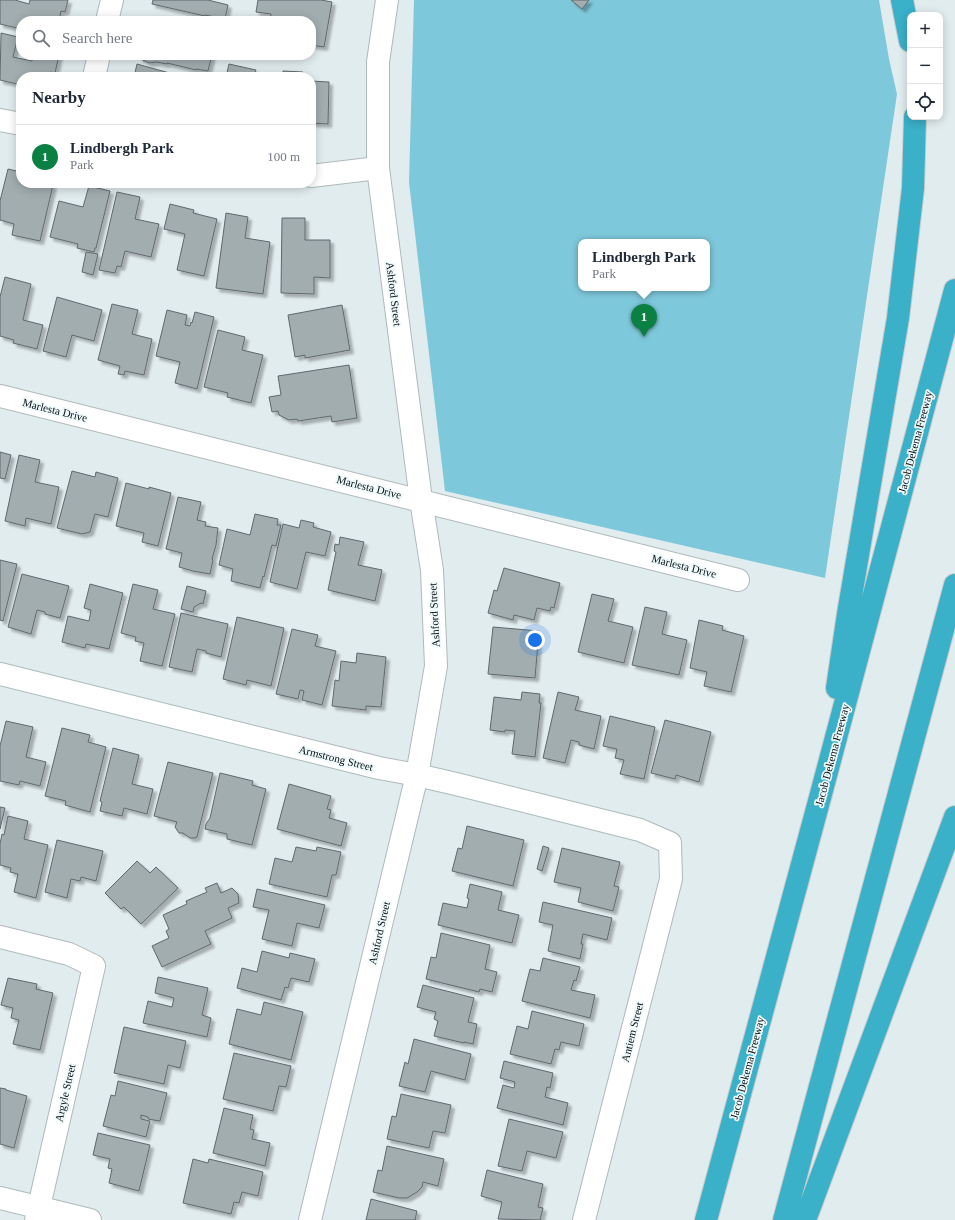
<!DOCTYPE html>
<html lang="en">
<head>
<meta charset="utf-8">
<style>
  :root { --surface:#fff; --page:#f6f6f7; --text:#1f2937; --muted:#747a83; --line:#e0e1e3; --accent:#0b8043 }
  body { margin:0; font-family:"Times New Roman",serif; background:var(--page); color:var(--text) }
  .controls { position:absolute; right:12px; top:12px; display:grid; overflow:hidden; border-radius:8px; box-shadow:0 2px 10px #0003 }
  .controls button { width:36px; height:36px; display:grid; place-items:center; padding:0; border:0; border-bottom:1px solid var(--line); background:var(--surface); color:var(--text); font:20px sans-serif }
  .you { position:absolute; left:535px; top:640px; width:14px; height:14px; margin:-10px; border:3px solid #fff; border-radius:50%; background:#1a73e8; box-shadow:0 0 0 6px #1a73e833 }
  .badge { display:grid; place-items:center; width:26px; height:26px; border-radius:50%; background:var(--accent); color:#fff; font-size:13px; font-weight:700 }
  .pin { position:absolute; translate:-50% -33px; filter:drop-shadow(0 1px 2px #0008) }
  .pin::after { content:''; position:absolute; top:21px; width:14px; height:12px; background:inherit; clip-path:polygon(0 0,100% 0,50% 100%) }
  .popup { position:absolute; left:578px; top:239px; width:132px; height:52px; box-sizing:border-box; display:grid; place-content:center; border-radius:8px; background:var(--surface); filter:drop-shadow(0 1px 3px #0005); font-size:13px; white-space:nowrap; color:var(--muted) }
  .popup b { font-size:15px; color:var(--text) }
  .popup::after { content:''; position:absolute; left:50%; top:100%; margin-left:-8px; border:8px solid transparent; border-top-color:var(--surface) }
  .list { margin:0; padding:0; list-style:none }
  h2 { display:flex; justify-content:space-between; align-items:center; height:52px; margin:0; padding:0 16px; font-size:17px }
  h2 small { font-size:13px; font-weight:400; color:var(--muted) }
  .list li { display:grid; grid-template-columns:26px 1fr auto; gap:12px; align-items:center; box-sizing:border-box; height:64px; padding:0 16px; border-top:1px solid var(--line) }
  .list b { display:block; font-size:15px; white-space:nowrap }
  .list p { margin:0; font-size:13px; white-space:nowrap; color:var(--muted) }
  .list em { font-size:13px; font-style:normal; color:var(--muted) }
  .icon { flex:none; width:22px; height:22px; fill:none; stroke:currentColor; stroke-width:2; stroke-linecap:round; stroke-linejoin:round }
  .map { position:relative; flex:none; width:955px; height:1220px; overflow:hidden }
  .search { position:absolute; background:var(--surface); box-shadow:0 2px 10px #0003; left:16px; top:16px; width:300px; height:44px; display:flex; align-items:center; gap:10px; box-sizing:border-box; padding:0 14px; border-radius:16px; color:var(--muted); font-size:15px }
  .panel { position:absolute; background:var(--surface); box-shadow:0 2px 10px #0003; left:16px; top:72px; width:300px; height:116px; border-radius:16px }
  .map>svg:first-child { display:block }
  .green { fill:#7ec8db; fill-rule:evenodd }
  .building { fill:#a2adb0; stroke:#5f696c; filter:url(#shadow) }
  .lines { fill:none; stroke-linecap:round; stroke-linejoin:round }
  .minor-casing { stroke:#aeb9bc; stroke-width:24 }
  .tertiary-casing { stroke:#aeb9bc; stroke-width:24 }
  .motorway-casing { stroke:#c9caca; stroke-width:24 }
  .minor { stroke:#fff; stroke-width:22 }
  .tertiary { stroke:#fff; stroke-width:22 }
  .motorway { stroke:#3ab0c9; stroke-width:22 }
  .labels { text-anchor:middle; stroke-width:3.5; stroke-linejoin:round; paint-order:stroke }
  .street-label { font-size:11px; fill:#0a0e0f; stroke:#eef9fc }
</style>
</head>
<body>
<div class="map">
<svg width="955" height="1220" viewBox="0 0 955 1220">
  <defs>
    <filter id="shadow"><feDropShadow dx="3.5" dy="3.5" stdDeviation="1" flood-color="#0004"/></filter>
  </defs>
  <rect width="100%" height="100%" fill="#e1ecef"/>
  <path class="green" d="M414 0H879L889 59 897 94 825 578 445 491 409 182ZM581 242H707V288H581Z"/>
  <path class="building" d="M0 0H15L29 4 30 0H68L65 12 61 11 59 21H21V29L0 24Z
    M153 0H208L228 5 225 19H222V21H214L215 17 205 15V16L152 4Z
    M258 0H321L332 2 324 47 311 45V21H270L271 14 256 12Z
    M571 0H589L582 9Z
    M1 33 18 37 13 57 32 61 33 55H59L55 73 50 72 49 77H21V85L0 80Z
    M140 55H212L208 71 196 69V70L167 63V64L156 62 149 63 139 58Z
    M137 64 184 77H134Z
    M229 64 256 70 254 77H226Z
    M283 71 303 72 302 77H283Z
    M311 81 329 82 328 124 311 123Z
    M8 169 21 172V183H47L53 185 40 241 12 235 14 224 0 220V201Z
    M89 186 110 191 96 248H95L94 252 77 248 78 244 50 237 59 201 83 207Z
    M117 192 140 197 135 219 159 224 151 257 125 251 121 267 117 266 115 273 99 270Z
    M170 204 194 210 193 213 217 219 204 276 177 270 185 234 164 229Z
    M226 213 248 217 245 238 270 242 263 294 216 288Z
    M282 218H305V240H330V278L314 277V294L281 293Z
    M86 252 98 254 93 275 82 272Z
    M5 277 31 284 23 320 43 325 37 349 13 343 14 340 0 336V297Z
    M57 297 102 310 94 341 72 335 66 357 43 351Z
    M112 304 138 310 132 334 152 339 144 375 125 371 124 375 118 374 120 366 98 360Z
    M342 305 350 350 305 358V355L295 357 288 315Z
    M167 310 187 315 185 325 190 326 191 322 192 323 195 312 214 317 197 389 175 383 180 362 156 356Z
    M218 330 245 337 242 350 263 355 251 403 227 397 228 393 204 387Z
    M349 365 357 418 332 422 331 416 298 421 297 419 289 420 279 415 278 411 272 412 269 397 281 395 278 376Z
    M0 452 11 455 5 479 0 478Z
    M19 455 40 460 35 482 59 487 51 524 26 518 25 526 5 521Z
    M72 471 95 477 96 472 118 478 108 517 95 514 90 532 82 534 57 528Z
    M126 483 149 489V487L171 493 158 546 142 542 144 533 116 526Z
    M178 497 201 502 197 520 206 522 205 526 218 528 216 545 212 559 213 560 210 574 193 571 179 567 182 553 166 549Z
    M255 514 278 519 277 525H281L276 546 272 545 264 577 263 576 260 588 231 581 233 569 219 565 227 529 250 535Z
    M301 520 314 523 313 527 331 532 325 556 306 552 297 589 270 582 283 524 299 528Z
    M340 537 364 542 358 565 382 570 375 601 328 590 336 552 334 551 335 544 339 545Z
    M0 560 17 564 3 621 0 620Z
    M504 568 560 583 554 608 551 607 550 611 537 608 534 620 514 615 513 620 488 613 494 590 497 591Z
    M22 574 69 586 60 618 45 614V612L37 610 31 634 8 627Z
    M90 584 123 593 109 649 86 644 85 648 62 642 68 616 89 621 91 610 84 608Z
    M133 584 158 590 153 609 175 614 162 666 140 661 144 643 135 641 136 637 121 633Z
    M187 586 206 591 203 604 201 603 194 607 193 612 181 609Z
    M592 594 614 599 608 621 633 627 624 663 578 652Z
    M645 607 667 612 662 634 687 640 679 675 632 665Z
    M181 613 228 624 221 657 206 653V651L197 649 192 672 169 667Z
    M237 617 284 628 271 686 247 680 246 685 223 679Z
    M699 620 723 626 722 630 744 636 731 692 704 686 707 672 690 668Z
    M493 627 539 631 535 678 488 674Z
    M292 629 318 635 315 646 336 651 322 705 302 700 304 691 300 690 298 699 276 694Z
    M357 653 386 657 381 707 366 706V710L332 706 335 680 339 681 341 661 356 663Z
    M522 692 540 694 539 703H541L535 757 512 754 515 731 505 730V732L490 730 494 697 521 700Z
    M558 692 579 697 575 710 601 716 594 749 579 745V742L571 740 565 763 543 758Z
    M610 716 655 727 644 779 620 774 624 760 615 758 617 749 603 746Z
    M665 720 711 732 699 782 676 775 675 779 651 773Z
    M6 721 33 727 26 757 46 762 40 786 20 781 19 785 0 781V746Z
    M62 728 90 735 88 742 106 747 90 812 65 805 66 801 45 796Z
    M113 748 139 755 132 784 153 789 147 814 124 808 122 816 100 811 102 802 100 801Z
    M168 762 213 773 197 837 195 838H190L183 833H179L175 827 177 822 154 816Z
    M220 773 253 781 252 785 266 789 252 845 227 839V834L205 829 206 824 210 818Z
    M289 784 331 796 327 809 331 810 329 818 347 823 341 846 277 829Z
    M0 807 5 808 0 829Z
    M8 816 28 821 24 839 48 845 36 898 14 892 18 874 10 872 11 868 0 865V844L2 834 4 835Z
    M467 826 524 840 513 886 452 871 458 848 462 849Z
    M57 840 103 851 96 881 81 877 80 881 71 879 67 898 45 892Z
    M543 846 549 848 542 871 537 869Z
    M296 847 316 851 317 847 341 852 336 875H332L327 897 269 884 275 858 292 862Z
    M562 848 620 862 614 886 619 887 613 911 578 902 581 888 554 882Z
    M137 861 150 873 156 867 178 888 141 924 124 907 121 909 105 893Z
    M217 883 221 893 232 888 238 894 239 903 228 908 232 918 205 931 211 944 162 967 152 946 169 938 166 931 169 929 163 915 187 904 186 901 207 892 205 888Z
    M470 884 502 892 498 910 519 915 512 943 438 925 443 903 467 908 469 899 467 898Z
    M257 889 325 905 319 928 297 923 292 946 262 939 269 910 253 907Z
    M543 902 612 918 607 940 583 934 581 944H583L580 959 548 951 553 925 539 922Z
    M441 933 490 945 485 969 497 972 492 992 480 989 479 992 426 979 431 957 436 958Z
    M262 951 289 958 290 953 315 959 309 982 291 978 288 988 285 987 281 1000 237 988 242 968 257 972Z
    M543 958 580 967 576 981 574 980 571 990 595 995 590 1018 522 1001 530 969 540 971Z
    M158 977 208 988 202 1015 211 1018 207 1037 143 1023 148 1001 172 1007 174 998 155 993Z
    M8 978 37 984 36 989 53 993 40 1050 13 1044 19 1020 11 1018 13 1008 1 1005Z
    M423 985 474 998 468 1022 477 1024 473 1044 464 1042V1043L434 1036 438 1021 434 1019 436 1012 417 1007Z
    M264 1002 303 1012 291 1060 229 1044 237 1009 261 1015Z
    M532 1011 584 1024 579 1046 561 1042 559 1050 555 1049 551 1064 510 1054 517 1026 528 1029Z
    M124 1027 186 1041 180 1068 168 1065 164 1084 114 1073Z
    M414 1039 471 1054 465 1080 431 1071 425 1092 399 1086 405 1062 408 1064Z
    M234 1053 291 1066 286 1087 279 1086 273 1111 223 1099Z
    M504 1061 553 1073 550 1088 547 1087 545 1097 568 1103 563 1125 497 1108 503 1085 514 1088 515 1082 500 1078Z
    M118 1081 167 1093 160 1121 148 1119V1117L141 1115V1119L150 1121 146 1137 103 1126 111 1095 115 1096Z
    M0 1088 6 1089V1090L27 1096 14 1148 0 1144Z
    M401 1094 451 1105 445 1133 433 1131 429 1148 387 1139 392 1116 396 1117Z
    M224 1108 253 1115 250 1129 254 1130 252 1139 270 1143 265 1166 213 1153Z
    M509 1119 563 1132 556 1158 527 1151 522 1171 498 1166Z
    M98 1133 150 1145 139 1191 109 1183 112 1169 108 1168 110 1159 93 1155Z
    M387 1146 444 1159 438 1186 423 1182 422 1187 417 1192 407 1198H399L373 1192 378 1170 382 1171Z
    M193 1159 208 1163 209 1159 263 1172 258 1196 242 1192 239 1203 234 1202 231 1214 183 1203Z
    M487 1170 543 1184 538 1207 543 1208 540 1220 498 1219 502 1202 481 1196Z
    M371 1199 417 1211 415 1220H366Z"/>
  <g class="lines">
    <g class="minor-casing">
      <path id="minor" d="M107 21 112 0
        M94 77 99 55
        M0 120 21 124
        M311 176 378 168
        M0 396 738 580
        M0 674 379 768 417 775 456 784 640 830 670 843 671 879 584 1220
        M0 937 69 954 94 966 36 1220"/>
    </g>
    <g class="tertiary-casing">
      <path id="tertiary" d="M0 1198 90 1220
        M310 1220 417 775 436 666 432 570 421 500 378 168V62L387 0"/>
    </g>
    <g class="motorway-casing">
      <path id="motorway" d="M902 0 910 41
        M837 688 848 614 898 318 913 188 915 117
        M706 1220 821 794 955 290
        M784 1220 955 585
        M805 1220 955 817"/>
    </g>
    <use href="#minor" class="minor"/>
    <use href="#tertiary" class="tertiary"/>
    <use href="#motorway" class="motorway"/>
  </g>
  <g class="labels">
    <g class="street-label">
      <text transform="translate(394 294) rotate(83)" y="4">Ashford Street</text>
      <text transform="translate(55 410) rotate(14)" y="4">Marlesta Drive</text>
      <text transform="translate(915 442) rotate(-75)" y="4">Jacob Dekema Freeway</text>
      <text transform="translate(369 487) rotate(14)" y="4">Marlesta Drive</text>
      <text transform="translate(684 566) rotate(14)" y="4">Marlesta Drive</text>
      <text transform="translate(434 615) rotate(-93)" y="4">Ashford Street</text>
      <text transform="translate(832 755) rotate(-75)" y="4">Jacob Dekema Freeway</text>
      <text transform="translate(336 758) rotate(14)" y="4">Armstrong Street</text>
      <text transform="translate(379 933) rotate(-77)" y="4">Ashford Street</text>
      <text transform="translate(632 1032) rotate(-76)" y="4">Antiem Street</text>
      <text transform="translate(747 1068) rotate(-75)" y="4">Jacob Dekema Freeway</text>
      <text transform="translate(65 1093) rotate(-77)" y="4">Argyle Street</text>
    </g>
  </g>
</svg>
<div class="controls">
<button>+</button>
<button>−</button>
<button><svg class="icon" aria-label="locate" viewBox="0 0 24 24"><circle cx="12" cy="12" r="6"/><path d="M12 2v4M12 18v4M2 12h4M18 12h4"/></svg></button>
</div>
<div class="you"></div>
<div class="pin badge" style="left:644px;top:337px">1</div>
<div class="popup"><b>Lindbergh Park</b>Park</div>
<div class="search"><svg class="icon" aria-label="search" viewBox="0 0 24 24"><circle cx="10" cy="10" r="6"/><path d="M15 15l6 6"/></svg>Search here</div>
<section class="panel">
<h2>Nearby<small></small></h2>
<ul class="list">
<li><span class="badge">1</span><div><b>Lindbergh Park</b><p>Park</p></div><em>100 m</em></li>
</ul>
</section>
</div>
</body>
</html>
